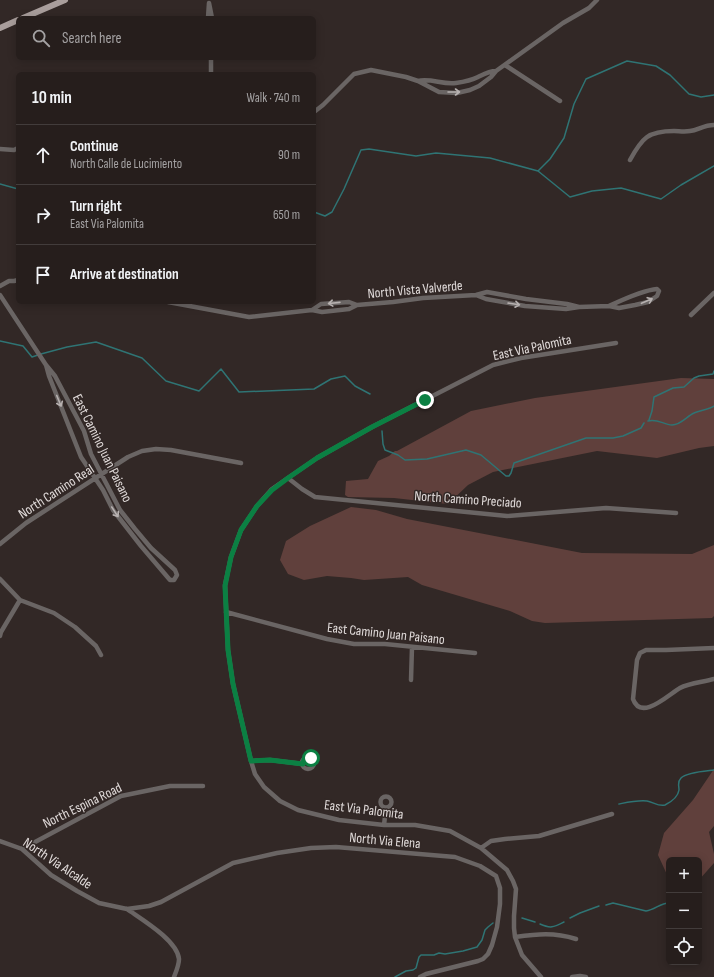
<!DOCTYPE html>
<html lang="en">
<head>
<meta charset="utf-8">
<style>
  :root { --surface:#261e1c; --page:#322b29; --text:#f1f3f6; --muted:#a4a2a3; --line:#423c3b }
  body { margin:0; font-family:"Sofia Sans Condensed",sans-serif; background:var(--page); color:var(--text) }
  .controls { position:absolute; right:12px; bottom:12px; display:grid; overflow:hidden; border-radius:6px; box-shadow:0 2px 10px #0003 }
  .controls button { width:36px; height:36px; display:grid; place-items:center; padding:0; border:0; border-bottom:1px solid var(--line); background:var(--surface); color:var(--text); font:20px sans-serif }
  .stop { position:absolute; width:12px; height:12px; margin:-9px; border:3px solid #0b8043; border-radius:50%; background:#fff }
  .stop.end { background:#0b8043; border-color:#fff; box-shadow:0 1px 4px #0008 }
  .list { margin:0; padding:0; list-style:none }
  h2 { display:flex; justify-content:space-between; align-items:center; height:52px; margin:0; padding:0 16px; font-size:17px }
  h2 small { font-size:13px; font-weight:400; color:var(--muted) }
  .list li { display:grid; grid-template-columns:26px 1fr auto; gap:12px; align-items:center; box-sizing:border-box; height:60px; padding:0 16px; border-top:1px solid var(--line) }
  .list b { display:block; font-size:15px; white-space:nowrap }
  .list p { margin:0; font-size:13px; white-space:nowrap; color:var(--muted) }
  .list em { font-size:13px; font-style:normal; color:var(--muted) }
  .icon { flex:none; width:22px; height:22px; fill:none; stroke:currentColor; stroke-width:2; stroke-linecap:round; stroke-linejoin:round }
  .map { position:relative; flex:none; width:714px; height:977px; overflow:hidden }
  .search { position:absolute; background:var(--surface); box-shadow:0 2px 10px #0003; left:16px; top:16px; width:300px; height:44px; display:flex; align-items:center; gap:10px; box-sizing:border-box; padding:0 14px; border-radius:6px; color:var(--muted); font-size:15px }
  .panel { position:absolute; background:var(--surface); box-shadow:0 2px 10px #0003; left:16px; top:72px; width:300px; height:232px; border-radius:6px }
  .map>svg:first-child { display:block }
  .green { fill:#60403c }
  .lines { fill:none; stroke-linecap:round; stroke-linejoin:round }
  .stream { stroke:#2f7474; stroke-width:1.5 }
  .minor { stroke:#6a6564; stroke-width:4.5 }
  .major { stroke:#a99e9c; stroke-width:6 }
  .oneway { stroke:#b7b1b0 }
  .route { stroke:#0b8043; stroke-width:5 }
  .labels { text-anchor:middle; stroke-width:3; stroke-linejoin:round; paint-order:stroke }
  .street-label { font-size:14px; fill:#e0dad9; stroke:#322826 }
</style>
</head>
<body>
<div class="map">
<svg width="714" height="977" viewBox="0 0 714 977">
  <rect width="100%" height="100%" fill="#322826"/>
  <path class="green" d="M681 378 714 379V446L699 448 657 458 597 451 493 472 468 485 448 504 394 498 348 497 345 495 346 481 368 479 378 461 389 456 395 451H397L471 411 535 398Z
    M351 507 376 510 407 519 582 553 692 554 714 545V616L712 618 545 623 532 621 510 611 422 585 408 577 364 580 351 578 327 576 304 580 288 574 280 560 286 541 310 526Z
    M714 769V826L709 832 714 854V863L699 880V860H669V879L658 855 664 833 693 800Z"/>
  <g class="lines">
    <path class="stream" d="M538 171 570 197 592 191 621 188 661 199 681 185 714 166
      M0 184 18 189
      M314 212 325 216 332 212 344 189 361 150 369 149 416 156 436 153 490 158 538 171 550 159 564 138 574 104 586 79 627 61 656 66 670 75 689 94 701 97 714 95
      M0 341 23 346 32 357 38 355
      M41 354 67 347 96 342 142 358 166 381 199 391 221 369 239 392 314 389 331 379 345 376 355 386 370 394
      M649 420 652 411 654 397 673 388 684 387 694 378 699 376 713 374 714 371
      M648 421C657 418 664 425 672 425 681 425 687 416 694 413 700 410 708 410 714 406
      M382 431 383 444 385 450 398 455 405 460 427 459 466 450 481 455 506 476H509L511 473 514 463 586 438H613L623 436 641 428 644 423
      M619 804C629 802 638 800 647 801 653 802 659 807 665 805 671 802 678 797 679 790 679 785 677 782 681 778 687 772 706 771 714 770
      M606 905 613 903 646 911C655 910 660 903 669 903
      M522 918 535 922
      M570 918 580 913 599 906
      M540 924C551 929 554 927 564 922
      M395 977 406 971 413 970 416 968 419 957 421 955H434L439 953 445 954 463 951 477 947 482 940 485 930 488 927 493 923"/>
    <path class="minor" d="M208 18 209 3 212 18
      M505 65 560 101
      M211 74V58
      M418 81C431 78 443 85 456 83 463 82 472 80 478 77 484 74 489 71 496 71
      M314 112 323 105 354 74 371 70 406 77 418 81 439 92 457 93 470 90 479 86 491 77 496 71 563 23 589 8 597 0
      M0 149 14 150 18 148
      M630 160C642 138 648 131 674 131 679 131 684 132 690 131 698 130 704 125 714 125
      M0 286 9 281H14L18 280
      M0 295 46 365 55 376 84 431 91 454 120 510 135 529 151 548 175 570 177 575 174 580H170L141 546 113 510 103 490 81 457 49 376 46 365
      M476 295 486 299 525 306 566 309 579 307 609 306 619 308 635 305 648 302 657 296 659 291 657 289C643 290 622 300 609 306
      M168 302 249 317 312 310 322 312 349 309 357 305 393 302 423 298 476 295 487 292 526 299 567 304 579 307
      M312 310 321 304 349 302 357 305
      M691 315 714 293
      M288 478 302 489 315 497 507 516 606 508 676 513
      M0 544 26 523 128 457 142 451 156 449 171 450 241 463
      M0 579 20 600 54 613 75 627 96 646 101 655
      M226 612 327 639 354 644H385L475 653
      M0 636 1 632 20 600
      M714 648 666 650H646L640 653 637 660 633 699C641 722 669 694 680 688 689 683 704 682 714 679
      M411 680 412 647
      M302 763a6 6 0 1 1 12 0a6 6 0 1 1-12 0Z
      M251 761 270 760 303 764
      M380.5 802a5.5 5.5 0 1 1 11 0a5.5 5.5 0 1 1-11 0Z
      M384 825 386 808
      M0 841 22 849 51 875 77 891 99 903 127 909 149 906 161 902 233 863 277 853 311 848 336 847 455 857 480 866 496 876 500 888V904L497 927 492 945 488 954 483 959 478 961 426 974 420 977
      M481 848 491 841 505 839 539 836 612 814
      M22 849 121 796 170 786H203
      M127 909C141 919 177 940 179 959 179 965 176 972 174 977
      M515 937C537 934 554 932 576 939
      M541 977 522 955 515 937 514 928V916L516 889 513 881 507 870 481 848 450 831 415 825H384L339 820 298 810 280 801 264 787 255 774 251 761 233 684 228 650 225 585 231 557 241 530 257 506 272 489 317 458 372 427 493 365 521 358 616 343
      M572 977 580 976 586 977"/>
    <path class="major" d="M23 18 65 0
      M0 28 18 20"/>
  </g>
  <defs><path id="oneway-shaft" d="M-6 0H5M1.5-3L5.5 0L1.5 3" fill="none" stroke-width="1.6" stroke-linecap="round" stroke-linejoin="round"/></defs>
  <g class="oneway">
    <use href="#oneway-shaft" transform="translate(454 92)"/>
    <use href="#oneway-shaft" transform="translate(647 301) rotate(-23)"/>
    <use href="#oneway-shaft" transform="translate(334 303) rotate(174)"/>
    <use href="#oneway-shaft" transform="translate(514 304) rotate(9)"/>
    <use href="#oneway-shaft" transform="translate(59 401) rotate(68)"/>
    <use href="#oneway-shaft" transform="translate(115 512) rotate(57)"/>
  </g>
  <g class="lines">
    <path class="route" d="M311 758 307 757 304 759 303 764 270 760 251 761 233 684 228 650 225 586 231 557 241 530 257 506 272 490 288 478 317 458 372 427 425 400"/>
  </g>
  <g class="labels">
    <g class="street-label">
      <text transform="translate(415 289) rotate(-5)" y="5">North Vista Valverde</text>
      <text transform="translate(532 347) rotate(-12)" y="5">East Via Palomita</text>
      <text transform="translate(103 448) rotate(64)" y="5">East Camino Juan Paisano</text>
      <text transform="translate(56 491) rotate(-33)" y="5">North Camino Real</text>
      <text transform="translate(468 499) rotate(4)" y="5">North Camino Preciado</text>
      <text transform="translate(386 633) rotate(6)" y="5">East Camino Juan Paisano</text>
      <text transform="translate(82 805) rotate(-26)" y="5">North Espina Road</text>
      <text transform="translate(364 809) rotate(7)" y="5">East Via Palomita</text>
      <text transform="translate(385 840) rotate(5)" y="5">North Via Elena</text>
      <text transform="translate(58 863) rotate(34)" y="5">North Via Alcalde</text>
    </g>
  </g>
</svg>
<div class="controls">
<button>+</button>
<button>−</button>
<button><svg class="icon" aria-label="locate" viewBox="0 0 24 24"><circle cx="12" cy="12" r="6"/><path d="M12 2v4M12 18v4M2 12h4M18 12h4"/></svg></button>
</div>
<div class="stop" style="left:311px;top:758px"></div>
<div class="stop end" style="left:425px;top:400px"></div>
<div class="search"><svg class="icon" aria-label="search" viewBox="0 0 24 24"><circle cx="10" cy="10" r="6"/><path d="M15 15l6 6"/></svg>Search here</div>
<section class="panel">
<h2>10 min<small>Walk · 740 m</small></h2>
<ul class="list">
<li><svg class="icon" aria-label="ahead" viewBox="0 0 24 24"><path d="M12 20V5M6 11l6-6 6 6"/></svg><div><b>Continue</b><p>North Calle de Lucimiento</p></div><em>90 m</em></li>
<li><svg class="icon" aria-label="right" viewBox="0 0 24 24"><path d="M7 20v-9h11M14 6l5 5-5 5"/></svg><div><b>Turn right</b><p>East Via Palomita</p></div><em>650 m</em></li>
<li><svg class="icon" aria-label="arrive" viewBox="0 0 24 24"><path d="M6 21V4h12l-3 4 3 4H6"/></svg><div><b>Arrive at destination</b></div></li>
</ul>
</section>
</div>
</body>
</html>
